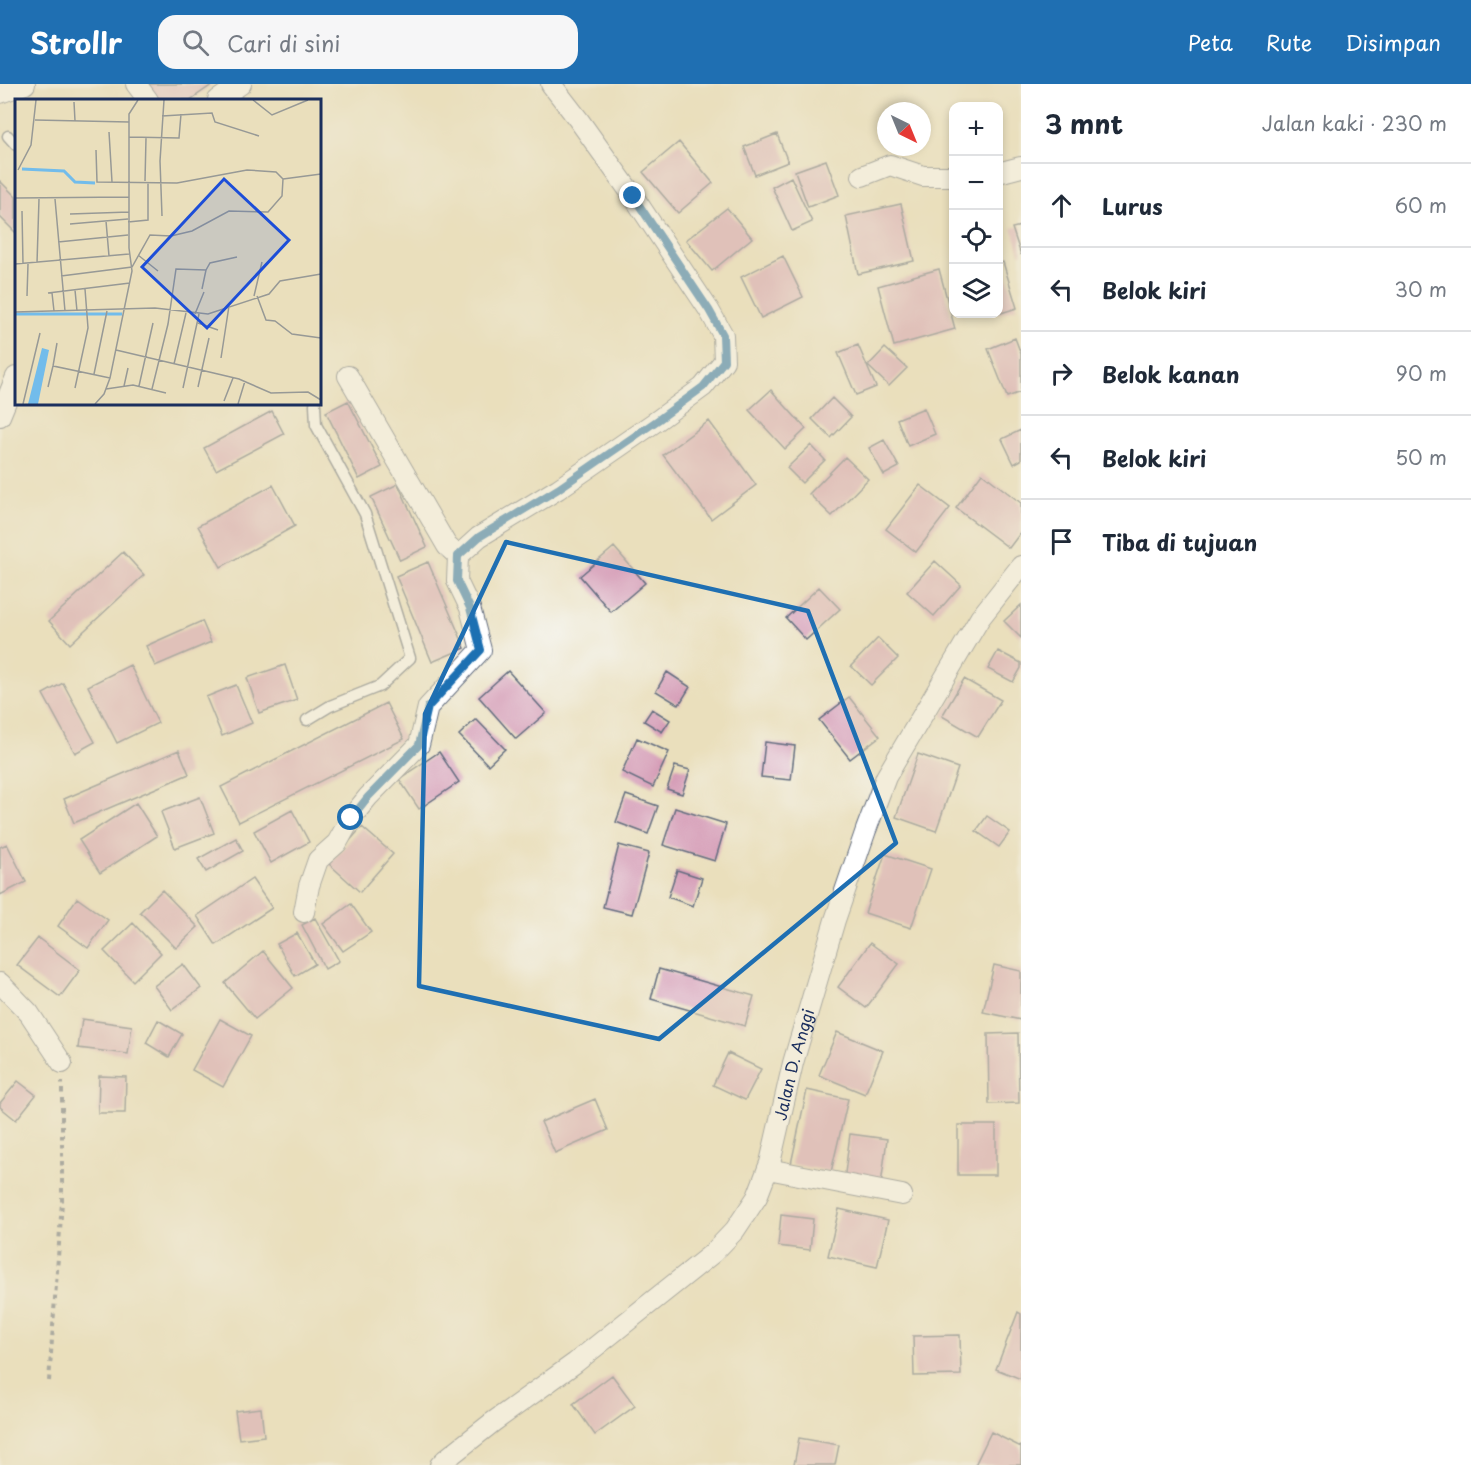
<!DOCTYPE html>
<html lang="id">
<head>
<meta charset="utf-8">
<style>
  :root { --surface:#fff; --page:#f6f6f7; --text:#1f2937; --muted:#747a83; --line:#e0e1e3; --accent:#1f6fb2 }
  body { margin:0; font-family:"Playpen Sans",sans-serif; background:var(--page); color:var(--text) }
  .controls { position:absolute; right:18px; top:18px; display:grid; overflow:hidden; border-radius:12px; box-shadow:0 3px 9px #0003 }
  .controls button { width:54px; height:54px; display:grid; place-items:center; padding:0; border:0; border-bottom:2px solid var(--line); background:var(--surface); color:var(--text); font:30px sans-serif }
  .compass { position:absolute; left:877px; top:18px; width:54px; height:54px; border-radius:50%; background:var(--surface); box-shadow:0 3px 9px #0003; rotate:137deg }
  .stop { position:absolute; width:18px; height:18px; margin:-14px; border:4px solid #1f6fb2; border-radius:50%; background:#fff }
  .stop.end { background:#1f6fb2; border-color:#fff; box-shadow:0 2px 6px #0008 }
  .list { margin:0; padding:0; list-style:none }
  h2 { display:flex; justify-content:space-between; align-items:center; height:78px; margin:0; padding:0 24px; font-size:26px }
  h2 small { font-size:20px; font-weight:400; color:var(--muted) }
  .list li { display:grid; grid-template-columns:39px 1fr auto; gap:18px; align-items:center; box-sizing:border-box; height:84px; padding:0 24px; border-top:2px solid var(--line) }
  .list b { display:block; font-size:22px; white-space:nowrap }
  .list em { font-size:20px; font-style:normal; color:var(--muted) }
  .icon { flex:none; width:33px; height:33px; fill:none; stroke:currentColor; stroke-width:2; stroke-linecap:round; stroke-linejoin:round }
  .map { position:relative; flex:none; width:1021px; height:1381px; overflow:hidden }
  header { display:flex; align-items:center; gap:36px; box-sizing:border-box; height:84px; padding:0 30px; background:var(--accent); color:#fff }
  header strong { font-size:28px }
  nav { display:flex; gap:33px; margin-inline-start:auto; font-size:21px }
  .search { width:420px; height:54px; background:var(--page); display:flex; align-items:center; gap:15px; box-sizing:border-box; padding:0 21px; border-radius:18px; color:var(--muted); font-size:22px }
  main { display:flex }
  aside { flex:1; background:var(--surface) }
  .map>svg:first-child { display:block }
  .building { fill:#d69db7 }
  .lines { fill:none; stroke-linecap:round; stroke-linejoin:round }
  .lane-casing { stroke:#636d7f; stroke-width:13 }
  .street-casing { stroke:#636d7f; stroke-width:22 }
  .path { stroke:#636d7f; stroke-width:4; stroke-dasharray:4.5 4.5; stroke-linecap:butt }
  .lane { stroke:#fff; stroke-width:10 }
  .street { stroke:#fff; stroke-width:20 }
  .route { stroke:#1f6fb2; stroke-width:8 }
  .marked { fill:none; stroke:#1f6fb2; stroke-width:4.5; stroke-linejoin:round }
  .labels { text-anchor:middle; stroke-width:4.5; stroke-linejoin:round; paint-order:stroke }
  .street-label { font-size:16px; fill:#1b2f5e; stroke:#f6f6f2 }
  .inset-river { fill:none; stroke:#72bceb; stroke-width:3 }
  .inset-road { fill:none; stroke:#979996; stroke-width:1.5 }
  .view { fill:#1d4ed8; fill-opacity:0.15; stroke:#1d4ed8; stroke-width:3 }
  .inset-edge { fill:none; stroke:#1b2f5e; stroke-width:3 }
</style>
</head>
<body>
<header>
<strong>Strollr</strong>
<div class="search"><svg class="icon" aria-label="search" viewBox="0 0 24 24"><circle cx="10" cy="10" r="6"/><path d="M15 15l6 6"/></svg>Cari di sini</div>
<nav><a>Peta</a><a>Rute</a><a>Disimpan</a></nav>
</header>
<main>
<div class="map">
<svg width="1021" height="1381" viewBox="0 0 1021 1381">
  <rect width="100%" height="100%" fill="#f6f6f2"/>
  <filter id="ink" filterUnits="userSpaceOnUse"><feTurbulence type="fractalNoise" baseFrequency=".0167" numOctaves="2"/><feDisplacementMap in="SourceGraphic" scale="12" xChannelSelector="R" yChannelSelector="G"/><feConvolveMatrix kernelMatrix="1 2 1 2 8 2 1 2 1" color-interpolation-filters="sRGB"/></filter>
  <filter id="wash" filterUnits="userSpaceOnUse"><feTurbulence type="fractalNoise" baseFrequency=".008" numOctaves="4" result="noise"/><feDisplacementMap in="SourceGraphic" scale="24" xChannelSelector="R" yChannelSelector="G"/><feGaussianBlur stdDeviation="1.35" result="paint"/><feColorMatrix in="noise" values="0 0 0 0 0 0 0 0 0 0 0 0 0 0 0 0 0 1.4 0 .05"/><feComposite in="paint" operator="in"/></filter>
  <g filter="url(#wash)">
    <rect width="100%" height="100%" fill="#eadfbc"/>
    <g id="blocks">
      <path class="building" d="M148 0H213L190 16H154L144 3Z
        M777 50 788 78 755 91 744 63Z
        M679 58 713 99 678 129 643 88Z
        M826 76 839 111 808 123 795 87Z
        M791 93 812 138 792 147 772 103Z
        M0 97 16 113V149L0 133Z
        M901 120 914 177 858 190 846 132Z
        M727 124 752 154 712 187 686 156Z
        M1021 142V171L1012 144Z
        M783 172 803 213 761 234 741 193Z
        M1003 178 1017 224 998 230V179Z
        M939 185 955 245 894 262 878 202Z
        M1015 254 1021 270V308L1007 313 988 265Z
        M858 261 876 303 856 311 838 269Z
        M885 264 907 284 889 302 868 282Z
        M771 306 806 345 785 365 749 326Z
        M832 314 851 333 831 354 812 335Z
        M348 317 382 383 359 395 326 328Z
        M924 324 935 350 908 362 897 335Z
        M272 327 284 350 216 386 204 364Z
        M709 337 756 401 711 435 663 371Z
        M1021 346V376L1014 380 1002 355Z
        M884 356 899 383 884 391 869 364Z
        M811 361 825 376 802 399 787 384Z
        M845 373 868 395 832 432 809 410Z
        M982 389 1021 419V448L1009 464 956 424Z
        M398 400 427 463 400 476 371 413Z
        M273 401 295 442 221 483 198 442Z
        M920 401 950 424 916 468 886 445Z
        M614 463 645 499 611 528 580 492Z
        M123 468 144 491 70 560 49 537Z
        M935 477 961 501 934 532 907 508Z
        M428 478 465 564 432 578 396 492Z
        M819 503 840 525 806 556 786 534Z
        M1021 521V554L1004 537Z
        M202 537 211 558 155 582 146 562Z
        M878 554 898 574 871 601 851 582Z
        M998 567 1021 579V584L1013 598 988 585Z
        M130 581 158 639 117 659 88 602Z
        M285 581 297 616 259 629 247 594Z
        M508 587 546 629 516 655 479 613Z
        M667 588 690 603 679 621 656 607Z
        M964 595 1001 616 978 653 942 632Z
        M63 599 95 658 75 669 43 610Z
        M236 601 252 639 222 652 206 613Z
        M849 613 880 652 850 675 819 636Z
        M386 619 404 655 239 738 221 703Z
        M652 625 670 636 662 648 644 637Z
        M476 635 505 665 488 681 459 651Z
        M637 654 669 668 653 703 622 688Z
        M765 658 795 662 791 696 761 693Z
        M179 666 189 690 74 739 64 715Z
        M439 668 459 698 419 725 399 695Z
        M918 670 958 684 936 747 896 733Z
        M675 682 690 686 682 710 667 705Z
        M626 711 658 722 648 750 616 738Z
        M200 713 214 749 175 764 161 728Z
        M136 719 157 752 100 789 79 756Z
        M675 724 726 740 715 777 663 761Z
        M292 726 309 758 271 779 254 747Z
        M987 732 1010 748 999 763 976 747Z
        M362 743 393 770 360 808 329 780Z
        M236 754 243 767 206 788 198 775Z
        M7 760 26 798 0 811V763Z
        M619 761 649 769 632 830 603 823Z
        M885 770 931 785 911 844 865 829Z
        M677 786 702 794 693 822 668 813Z
        M252 795 272 824 216 861 197 832Z
        M162 806 198 843 176 864 140 828Z
        M77 814 108 836 88 864 58 842Z
        M351 820 371 848 343 867 323 840Z
        M315 834 339 877 325 885 302 841Z
        M133 839 161 869 133 897 104 867Z
        M297 849 315 880 295 892 277 860Z
        M38 854 80 886 60 913 17 881Z
        M870 859 899 880 866 924 838 903Z
        M263 867 293 904 255 935 225 899Z
        M183 880 201 904 172 926 154 902Z
        M994 881 1021 887V936L983 928Z
        M659 885 754 912 745 942 651 915Z
        M82 935 132 942 128 970 78 964Z
        M220 935 251 952 223 1003 192 986Z
        M158 936 182 950 169 973 146 959Z
        M837 948 883 967 865 1010 819 991Z
        M1018 949 1019 1019 989 1020 988 950Z
        M728 969 761 985 745 1016 713 1001Z
        M99 992 126 993 125 1029H98Z
        M18 997 36 1011 16 1036 0 1023V1019Z
        M807 1006 848 1015 831 1088 791 1080Z
        M595 1015 608 1046 555 1069 541 1038Z
        M958 1041H996V1091H958Z
        M850 1050 887 1055 881 1101 844 1097Z
        M839 1125 888 1136 877 1183 828 1172Z
        M781 1131 813 1135 810 1166 778 1162Z
        M1018 1228 1021 1230V1295L996 1285Z
        M960 1251 961 1291 914 1292 913 1252Z
        M612 1291 635 1322 595 1351 573 1320Z
        M261 1324 264 1352 239 1355 235 1327Z
        M991 1348 1021 1363V1381H975Z
        M799 1354 839 1361 835 1381H794Z"/>
    </g>
  </g>
  <g filter="url(#ink)">
    <use href="#blocks" fill-opacity="0" stroke="#636d7f" stroke-width="1.5"/>
    <g class="lines">
      <g class="lane-casing">
        <path id="lane" d="M8 52 16 61
          M307 636 330 622 380 602 410 574 365 430 316 341 315 320"/>
      </g>
      <g class="street-casing">
        <g id="street">
          <path d="M136 0 148 16"/>
          <path d="M0 9 25 0"/>
          <path d="M218 16 241 0"/>
          <path d="M998 89 1021 83"/>
          <path d="M862 92 890 81 923 92H954"/>
          <path d="M348 292 447 462 458 472"/>
          <path d="M0 332 16 293"/>
          <path d="M304 828 309 802 318 776 337 759 351 734 368 713 419 661 428 623 481 566 470 524 457 497 458 472 479 453 558 405 658 336 703 303 724 277 723 251 709 226 633 112 578 35 551 0"/>
          <path d="M0 899 29 929 62 979"/>
          <path d="M768 1085 902 1111"/>
          <path id="s1" d="M440 1381 446 1375 493 1338 575 1279 713 1169 735 1146 757 1113 770 1079 793 979 835 836 866 746 886 693 980 534 1021 482"/>
        </g>
      </g>
      <path class="path" d="M49 1297 62 1118V998"/>
      <use href="#lane" class="lane"/>
      <use href="#street" class="street"/>
    </g>
  </g>
  <g class="lines" filter="url(#ink)">
    <path class="route" d="M351 734 368 713 419 661 428 623 481 566 470 524 457 497 458 472 479 453 558 405 658 336 703 303 724 277 723 251 709 226 633 112"/>
  </g>
  <path d="M0 0H1021V1381H0ZM506 458 808 527 896 759 659 955 419 902 425 630Z" fill="#eadfbc" fill-opacity=".55" fill-rule="evenodd"/>
  <path class="marked" d="M506 458 808 527 896 759 659 955 419 902 425 630Z"/>
  <g class="labels">
    <g class="street-label">
      <text dy="6" stroke="none"><textPath href="#s1" startOffset="555">Jalan D. Anggi</textPath></text>
    </g>
  </g>
  <g transform="translate(15 15)">
    <rect width="306" height="306" fill="#eadfbc"/>
    <path d="M27 249 34 251 23 305H13Z" fill="#72bceb"/>
    <path class="inset-river" d="M7 70 49 72 60 83 80 84M0 215H107"/>
    <path class="inset-road" d="M238 1 257 16 293 1M59 3 60 22M147 17 197 14 200 23 244 37M20 21 114 23M94 33 97 83M114 38 164 39 166 15M81 51 82 83 162 84 232 71 261 73 268 80M3 71 16 46 21 1M268 80 306 75M130 82 131 39M0 99 114 98M40 100 50 212M7 112 8 165M55 115 114 113M147 117 145 62 149 1M91 122 94 157M113 123 133 121V83M55 125 113 120M43 143 113 136M123 156 143 172M22 164 24 100M0 165 114 155M46 177 117 168 135 136 156 137 177 132 214 112 253 113 267 97 268 80M187 190 191 171M60 191 62 212M33 194 115 184M37 194 39 212M12 197 13 165M239 197 247 163M242 197 251 221 260 222 277 235 306 239M0 213 140 209 193 215 254 195 265 182 306 175M180 215 189 193M183 224 203 231M101 251 224 280 256 294 293 293 306 301M206 259 214 207M159 265 171 214M38 267 42 244M79 275 92 212M109 287 113 269M124 287 138 224M33 288 38 267 95 279M183 288 194 239M60 289 73 229 70 190M168 289 184 215M91 290 118 286 151 294M137 290 153 225 161 170 191 171 195 164 222 158M209 302 218 279M8 305 25 234M80 305 89 295 95 279 117 172 114 149V15L123 1M223 305 230 282"/>
    <path class="view" d="M209 80 274 141 192 229 127 168Z"/>
    <rect width="306" height="306" class="inset-edge"/>
  </g>
</svg>
<div class="controls">
<button>+</button>
<button>−</button>
<button><svg class="icon" aria-label="locate" viewBox="0 0 24 24"><circle cx="12" cy="12" r="6"/><path d="M12 2v4M12 18v4M2 12h4M18 12h4"/></svg></button>
<button><svg class="icon" aria-label="layers" viewBox="0 0 24 24"><path d="M12 4l9 5-9 5-9-5zM3 14l9 5 9-5"/></svg></button>
</div>
<svg class="compass" viewBox="-18 -18 36 36"><path d="M0-13l5 13h-10z" fill="#e53935"/><path d="M0 13l5-13h-10z" fill="#747a83"/></svg>
<div class="stop" style="left:351px;top:734px"></div>
<div class="stop end" style="left:633px;top:112px"></div>
</div>
<aside>
<h2>3 mnt<small>Jalan kaki · 230 m</small></h2>
<ul class="list">
<li><svg class="icon" aria-label="ahead" viewBox="0 0 24 24"><path d="M12 20V5M6 11l6-6 6 6"/></svg><div><b>Lurus</b></div><em>60 m</em></li>
<li><svg class="icon" aria-label="left" viewBox="0 0 24 24"><path d="M17 20v-9H6M10 6l-5 5 5 5"/></svg><div><b>Belok kiri</b></div><em>30 m</em></li>
<li><svg class="icon" aria-label="right" viewBox="0 0 24 24"><path d="M7 20v-9h11M14 6l5 5-5 5"/></svg><div><b>Belok kanan</b></div><em>90 m</em></li>
<li><svg class="icon" aria-label="left" viewBox="0 0 24 24"><path d="M17 20v-9H6M10 6l-5 5 5 5"/></svg><div><b>Belok kiri</b></div><em>50 m</em></li>
<li><svg class="icon" aria-label="arrive" viewBox="0 0 24 24"><path d="M6 21V4h12l-3 4 3 4H6"/></svg><div><b>Tiba di tujuan</b></div></li>
</ul>
</aside>
</main>
</body>
</html>
